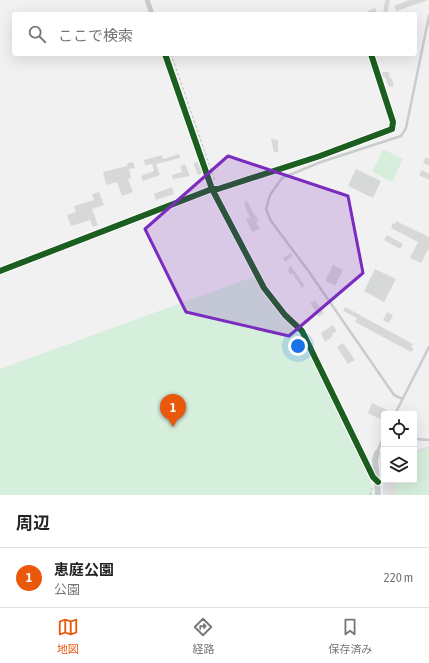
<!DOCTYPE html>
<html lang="ja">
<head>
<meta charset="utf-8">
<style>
  :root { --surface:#fff; --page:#f2f2f2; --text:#222; --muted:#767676; --line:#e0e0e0; --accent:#ea580c }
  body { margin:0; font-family:"Asap Condensed","Noto Sans JP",sans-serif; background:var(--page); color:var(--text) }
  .controls { position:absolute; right:12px; bottom:12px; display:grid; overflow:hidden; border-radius:4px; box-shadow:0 4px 16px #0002 }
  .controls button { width:36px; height:36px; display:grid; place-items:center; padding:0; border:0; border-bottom:1px solid var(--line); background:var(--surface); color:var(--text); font:20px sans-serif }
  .you { position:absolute; left:298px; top:346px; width:14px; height:14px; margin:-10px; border:3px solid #fff; border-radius:50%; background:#1a73e8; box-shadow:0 0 0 6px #1a73e833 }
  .badge { display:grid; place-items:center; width:26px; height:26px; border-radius:50%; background:var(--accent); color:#fff; font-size:13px; font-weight:700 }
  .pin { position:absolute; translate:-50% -33px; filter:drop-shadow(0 1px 2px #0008) }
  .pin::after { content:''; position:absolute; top:21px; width:14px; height:12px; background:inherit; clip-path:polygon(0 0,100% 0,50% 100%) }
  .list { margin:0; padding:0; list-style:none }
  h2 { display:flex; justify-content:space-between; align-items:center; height:52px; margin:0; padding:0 16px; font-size:17px }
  h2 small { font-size:13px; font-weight:400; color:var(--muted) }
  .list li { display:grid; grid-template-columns:26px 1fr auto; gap:12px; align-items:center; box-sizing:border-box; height:60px; padding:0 16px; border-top:1px solid var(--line) }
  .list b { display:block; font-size:15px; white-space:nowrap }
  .list p { margin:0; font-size:13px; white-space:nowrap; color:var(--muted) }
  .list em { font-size:13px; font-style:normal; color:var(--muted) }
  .icon { flex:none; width:22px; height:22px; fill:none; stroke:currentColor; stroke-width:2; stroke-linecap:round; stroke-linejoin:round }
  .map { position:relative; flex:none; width:429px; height:495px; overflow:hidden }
  .search { position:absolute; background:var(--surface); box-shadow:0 4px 16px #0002; left:12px; right:12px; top:12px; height:44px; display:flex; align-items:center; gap:10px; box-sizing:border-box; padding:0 14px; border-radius:4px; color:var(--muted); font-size:15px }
  .sheet { height:112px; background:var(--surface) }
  nav { display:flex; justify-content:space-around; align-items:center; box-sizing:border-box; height:56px; border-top:1px solid var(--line); background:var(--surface); font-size:11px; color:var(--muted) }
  nav a { display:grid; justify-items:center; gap:2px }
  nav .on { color:var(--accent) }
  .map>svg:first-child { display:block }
  .education { fill:#e3e2e3 }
  .green { fill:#d6efdc }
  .building { fill:#d7d9d9 }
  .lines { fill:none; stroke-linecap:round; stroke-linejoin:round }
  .path { stroke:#b8c3be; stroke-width:1; stroke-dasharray:3 2; stroke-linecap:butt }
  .service { stroke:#c8cccd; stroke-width:2.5 }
  .minor { stroke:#c8cccd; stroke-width:5 }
  .tertiary { stroke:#c8cccd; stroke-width:6 }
  .cycleway-casing { stroke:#fff; stroke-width:8 }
  .cycleway { stroke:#1b5e20; stroke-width:6 }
  .marked { fill:#7b2cbf; fill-opacity:0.2; stroke:#7b2cbf; stroke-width:3; stroke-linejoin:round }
</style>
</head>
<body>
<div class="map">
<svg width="429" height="495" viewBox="0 0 429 495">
  <rect width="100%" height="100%" fill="#f1f1f1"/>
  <path class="education" d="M429 446V495H383L382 463 384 462V480H414V451Z"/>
  <path class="green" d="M383 149 403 159 392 182 372 172Z
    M255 276C265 299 282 316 301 332L372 485 373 495H0V369Z
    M429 448V495H396L395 480H414V453Z"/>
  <path class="building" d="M385 0H390L387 14H383Z
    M409 0H428L396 11 394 6Z
    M375 8 377 14H370L368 11Z
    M382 72H389L390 79 392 78 394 86 389 87 385 77H383Z
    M271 139 278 140V152H274Z
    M179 154 180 158 156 164 160 175 143 181 141 176 154 171 152 164 145 165 144 160 162 155 163 159Z
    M426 157 429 159V166L423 163Z
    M133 162 135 168 129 169 131 178 128 179 133 192 122 196 117 182 106 185 103 172 127 166 128 163Z
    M198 162 202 173 198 175 193 163Z
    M185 164 190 176 173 179 172 175 182 172 180 166Z
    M356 169 381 181 373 198 348 186Z
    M422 170 429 174V180L419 175Z
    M172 187 174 194 156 200 154 194Z
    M99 192 104 205 92 209 98 225 93 227 90 220 71 226 67 215 76 212 74 206 94 200 92 194Z
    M247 201 255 216 256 215 258 221 256 222 260 229 252 232 246 219 250 218 245 206 244 203Z
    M396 221 429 237V248L421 263 410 258 418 242 391 228 393 223 395 224Z
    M387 235 403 244 400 249 384 240Z
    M291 253 293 256 285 262 283 258Z
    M333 265 343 270 335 286 325 281Z
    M291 266 305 286 302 288 292 273 290 274 288 271 289 270 288 268Z
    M375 269 396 279 384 302 364 291Z
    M315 300 324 313 319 317 310 303Z
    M345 307 413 344 411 347 414 348 411 352 355 322 357 318 343 311Z
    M387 312 393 315 389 323 383 320Z
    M333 325 337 331 332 334 333 336 325 342 321 333Z
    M343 343 355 360 348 364 337 347Z
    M372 403 387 410 386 414H384L382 420 368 413Z"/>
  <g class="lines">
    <path class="path" d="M171 54 215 181
      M370 495 372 488"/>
    <path class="service" d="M403 399 394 395 307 269 271 221 266 209 270 195 282 178 321 162 401 136 406 128 429 16
      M395 414 429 347
      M414 439 429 440
      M377 452 384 436"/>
    <path class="minor" d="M147 0 152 14
      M165 54 212 189 264 288 285 315 302 331 373 477 377 482
      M0 271 212 189H218L320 156 392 129 393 122 371 54"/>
    <path class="tertiary" d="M377 453 375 460 378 495"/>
    <g class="cycleway-casing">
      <path id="cycleway" d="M165 54 212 189 264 288 285 315 302 331 373 477 378 482
        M0 271 212 189H218L320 156 392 129 393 122 371 54"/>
    </g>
    <use href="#cycleway" class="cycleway"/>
  </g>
  <path class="marked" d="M228 156 348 196 363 273 289 336 186 312 145 229Z"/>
</svg>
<div class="controls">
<button><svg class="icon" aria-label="locate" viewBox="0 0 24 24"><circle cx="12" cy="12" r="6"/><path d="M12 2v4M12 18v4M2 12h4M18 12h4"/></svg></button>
<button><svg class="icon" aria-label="layers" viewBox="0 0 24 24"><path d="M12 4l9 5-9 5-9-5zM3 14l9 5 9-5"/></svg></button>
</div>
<div class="you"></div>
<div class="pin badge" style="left:173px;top:427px">1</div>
<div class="search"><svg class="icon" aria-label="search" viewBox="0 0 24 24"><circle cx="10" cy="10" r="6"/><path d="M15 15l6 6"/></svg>ここで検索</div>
</div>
<section class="sheet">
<h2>周辺<small></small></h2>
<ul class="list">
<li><span class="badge">1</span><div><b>恵庭公園</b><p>公園</p></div><em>220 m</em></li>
</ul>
</section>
<nav>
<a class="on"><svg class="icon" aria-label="map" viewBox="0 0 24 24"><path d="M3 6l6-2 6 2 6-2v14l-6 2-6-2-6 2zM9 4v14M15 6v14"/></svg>地図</a>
<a><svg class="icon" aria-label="directions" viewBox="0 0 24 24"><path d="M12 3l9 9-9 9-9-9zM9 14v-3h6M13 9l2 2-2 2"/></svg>経路</a>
<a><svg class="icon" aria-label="saved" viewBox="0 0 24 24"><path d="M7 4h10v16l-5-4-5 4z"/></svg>保存済み</a>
</nav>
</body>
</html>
